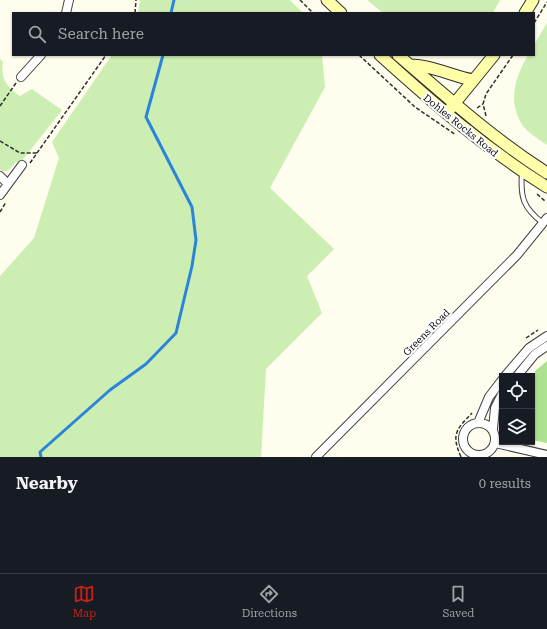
<!DOCTYPE html>
<html lang="en">
<head>
<meta charset="utf-8">
<style>
  :root { --surface:#171b24; --page:#242831; --text:#f1f3f6; --muted:#9ea1a6; --line:#363941; --accent:#cd1f16 }
  body { margin:0; font-family:"Roboto Serif",serif; background:var(--page); color:var(--text) }
  .controls { position:absolute; right:12px; bottom:12px; display:grid; overflow:hidden; border-radius:0px; box-shadow:0 1px 3px #0004 }
  .controls button { width:36px; height:36px; display:grid; place-items:center; padding:0; border:0; border-bottom:1px solid var(--line); background:var(--surface); color:var(--text); font:20px sans-serif }
  .list { margin:0; padding:0; list-style:none }
  h2 { display:flex; justify-content:space-between; align-items:center; height:52px; margin:0; padding:0 16px; font-size:17px }
  h2 small { font-size:13px; font-weight:400; color:var(--muted) }
  .icon { flex:none; width:22px; height:22px; fill:none; stroke:currentColor; stroke-width:2; stroke-linecap:round; stroke-linejoin:round }
  .map { position:relative; flex:none; width:547px; height:457px; overflow:hidden }
  .search { position:absolute; background:var(--surface); box-shadow:0 1px 3px #0004; left:12px; right:12px; top:12px; height:44px; display:flex; align-items:center; gap:10px; box-sizing:border-box; padding:0 14px; border-radius:0px; color:var(--muted); font-size:15px }
  .sheet { height:116px; background:var(--surface) }
  nav { display:flex; justify-content:space-around; align-items:center; box-sizing:border-box; height:56px; border-top:1px solid var(--line); background:var(--surface); font-size:11px; color:var(--muted) }
  nav a { display:grid; justify-items:center; gap:2px }
  nav .on { color:var(--accent) }
  .map>svg:first-child { display:block }
  .green { fill:#cceeb2 }
  .forest { fill:#ace190 }
  .lines { fill:none; stroke-linecap:round; stroke-linejoin:round }
  .stream { stroke:#2a84dc; stroke-width:3 }
  .lane-casing { stroke:#404040; stroke-width:6 }
  .street-casing { stroke:#404040; stroke-width:10 }
  .secondary-casing { stroke:#2f2f2f; stroke-width:13 }
  .path { stroke:#2f2f2f; stroke-width:1.5; stroke-dasharray:4 2; stroke-linecap:butt }
  .lane { stroke:#fff; stroke-width:4 }
  .street { stroke:#fff; stroke-width:8 }
  .secondary { stroke:#fffea9; stroke-width:11 }
  .labels { text-anchor:middle; stroke-width:4; stroke-linejoin:round; paint-order:stroke }
  .street-label { font-size:10px; fill:#0d0d0d; stroke:#fff }
</style>
</head>
<body>
<div class="map">
<svg width="547" height="457" viewBox="0 0 547 457">
  <rect width="100%" height="100%" fill="#fffdee"/>
  <path class="green" d="M140 0H290L303 13H138Z
    M367 0H500L493 13H383Z
    M547 23V145C540 140 528 133 523 126 507 102 515 77 528 55H534V45Z
    M112 55H322L325 87 270 188 334 249 307 276 322 313 266 369 261 457H0V276L34 238 59 158 52 142Z
    M0 59 3 62C0 79 7 87 20 96L32 89 62 110 21 162H16L8 171H2L0 170Z"/>
  <path class="forest" d="M547 361V443L532 440V388L534 386 535 371Z"/>
  <g class="lines">
    <path class="stream" d="M171 13 174 0
      M41 457 40 452 110 390 146 364 176 333 192 266 196 240 192 207 146 117 163 55"/>
    <g class="lane-casing">
      <path id="lane" d="M522 172C520 197 523 208 543 223"/>
    </g>
    <g class="street-casing">
      <path id="street" d="M66 13 69 0
        M21 77 41 55
        M0 176 8 184
        M0 195 22 165
        M505 376 529 348 547 336
        M517 376 535 354 547 346
        M478 423 489 397 502 380
        M463 439a16 16 0 1 1 32 0a16 16 0 1 1-32 0Z
        M493 429 495 408 502 394
        M495 443 547 455
        M316 457 517 255 547 218"/>
    </g>
    <g class="secondary-casing">
      <path id="secondary" d="M327 0 341 13
        M525 13 533 0
        M380 55C433 103 486 149 547 187
        M398 55C447 97 492 138 547 173
        M410 65C431 65 452 76 473 80
        M450 109 494 55"/>
    </g>
    <path class="path" d="M300 0 313 13
      M135 13 136 0
      M534 23 547 2
      M359 55 415 107 456 135
      M0 106 16 83
      M477 108 483 104
      M486 116 483 104 486 94 513 55
      M0 141 20 153H37
      M30 163 106 55
      M537 194 545 201
      M0 212 6 202
      M526 338 538 330
      M461 457C451 434 456 430 472 413"/>
    <use href="#lane" class="lane"/>
    <use href="#street" class="street"/>
    <use href="#secondary" class="secondary"/>
  </g>
  <g class="labels">
    <g class="street-label">
      <text transform="translate(461 125) rotate(39)" y="4">Dohles Rocks Road</text>
      <text transform="translate(426 332) rotate(-45)" y="4">Greens Road</text>
    </g>
  </g>
</svg>
<div class="controls">
<button><svg class="icon" aria-label="locate" viewBox="0 0 24 24"><circle cx="12" cy="12" r="6"/><path d="M12 2v4M12 18v4M2 12h4M18 12h4"/></svg></button>
<button><svg class="icon" aria-label="layers" viewBox="0 0 24 24"><path d="M12 4l9 5-9 5-9-5zM3 14l9 5 9-5"/></svg></button>
</div>
<div class="search"><svg class="icon" aria-label="search" viewBox="0 0 24 24"><circle cx="10" cy="10" r="6"/><path d="M15 15l6 6"/></svg>Search here</div>
</div>
<section class="sheet">
<h2>Nearby<small>0 results</small></h2>
<ul class="list">
</ul>
</section>
<nav>
<a class="on"><svg class="icon" aria-label="map" viewBox="0 0 24 24"><path d="M3 6l6-2 6 2 6-2v14l-6 2-6-2-6 2zM9 4v14M15 6v14"/></svg>Map</a>
<a><svg class="icon" aria-label="directions" viewBox="0 0 24 24"><path d="M12 3l9 9-9 9-9-9zM9 14v-3h6M13 9l2 2-2 2"/></svg>Directions</a>
<a><svg class="icon" aria-label="saved" viewBox="0 0 24 24"><path d="M7 4h10v16l-5-4-5 4z"/></svg>Saved</a>
</nav>
</body>
</html>
